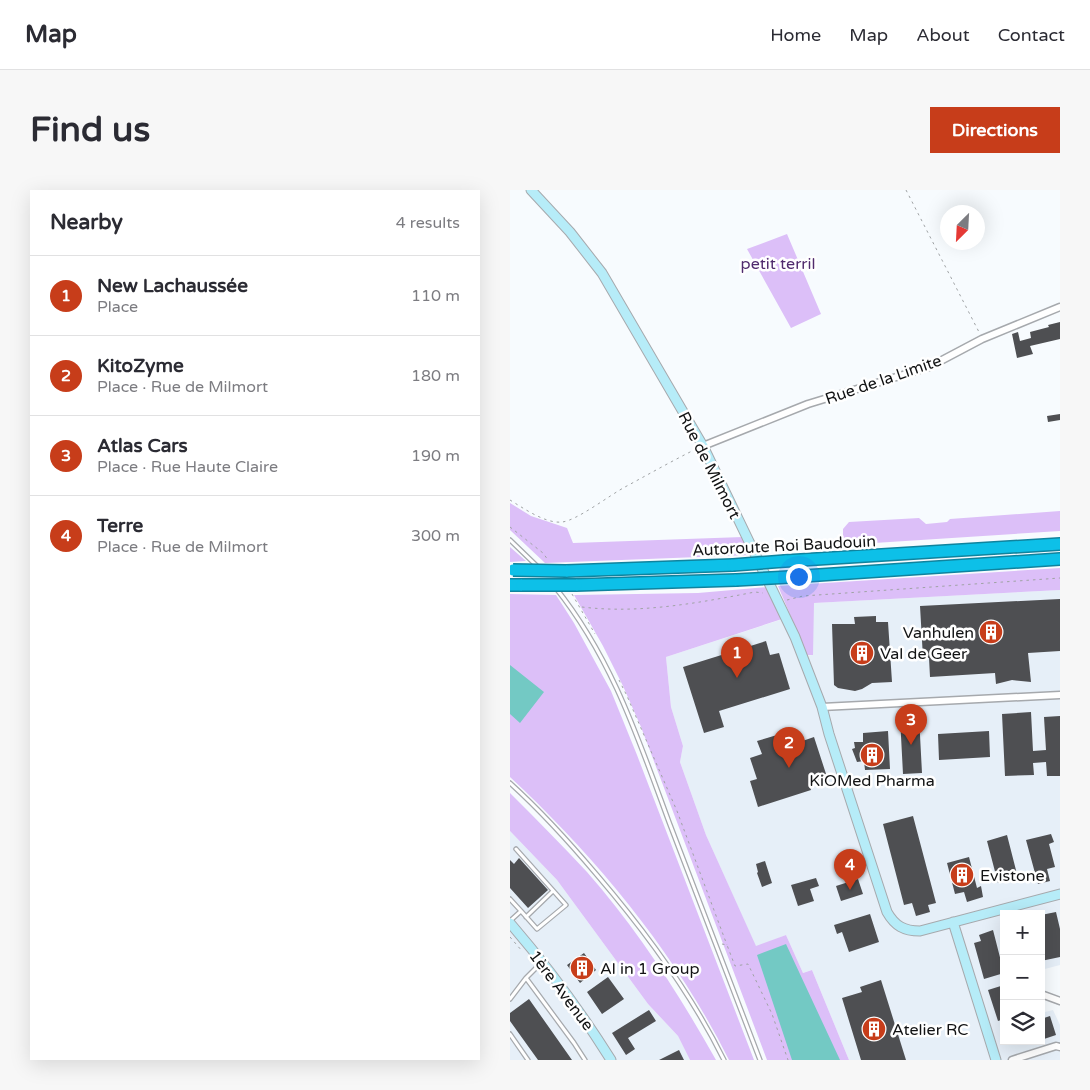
<!DOCTYPE html>
<html lang="en">
<head>
<meta charset="utf-8">
<style>
  :root { --surface:#fff; --page:#f7f7f7; --text:#2b2b33; --muted:#7c7c81; --line:#e1e1e2; --accent:#c73d1a }
  body { margin:0; font-family:"Varela Round",sans-serif; background:var(--page); color:var(--text) }
  .controls { position:absolute; right:15px; bottom:15px; display:grid; overflow:hidden; border-radius:0px; box-shadow:0 5px 20px #0002 }
  .controls button { width:45px; height:45px; display:grid; place-items:center; padding:0; border:0; border-bottom:1px solid var(--line); background:var(--surface); color:var(--text); font:25px sans-serif }
  .compass { position:absolute; left:430px; top:15px; width:45px; height:45px; border-radius:50%; background:var(--surface); box-shadow:0 5px 20px #0002; rotate:204deg }
  .you { position:absolute; left:288px; top:386px; width:18px; height:18px; margin:-12px; border:4px solid #fff; border-radius:50%; background:#1a73e8; box-shadow:0 0 0 8px #1a73e833 }
  .badge { display:grid; place-items:center; width:32px; height:32px; border-radius:50%; background:var(--accent); color:#fff; font-size:16px; font-weight:700 }
  .pin { position:absolute; translate:-50% -41px; filter:drop-shadow(0 1px 2px #0008) }
  .pin::after { content:''; position:absolute; top:26px; width:18px; height:15px; background:inherit; clip-path:polygon(0 0,100% 0,50% 100%) }
  .list { margin:0; padding:0; list-style:none }
  h2 { display:flex; justify-content:space-between; align-items:center; height:65px; margin:0; padding:0 20px; font-size:21px }
  h2 small { font-size:16px; font-weight:400; color:var(--muted) }
  .list li { display:grid; grid-template-columns:32px 1fr auto; gap:15px; align-items:center; box-sizing:border-box; height:80px; padding:0 20px; border-top:1px solid var(--line) }
  .list b { display:block; font-size:19px; white-space:nowrap }
  .list p { margin:0; font-size:16px; white-space:nowrap; color:var(--muted) }
  .list em { font-size:16px; font-style:normal; color:var(--muted) }
  .icon { flex:none; width:28px; height:28px; fill:none; stroke:currentColor; stroke-width:2; stroke-linecap:round; stroke-linejoin:round }
  .map { position:relative; flex:none; width:550px; height:870px; overflow:hidden; border-radius:0px }
  header { display:flex; align-items:center; gap:30px; box-sizing:border-box; height:70px; padding:0 25px; background:var(--surface); border-bottom:1px solid var(--line) }
  header strong { font-size:24px }
  nav { display:flex; gap:28px; margin-inline-start:auto; font-size:18px }
  .intro { display:flex; align-items:center; justify-content:space-between; box-sizing:border-box; height:120px; padding:0 30px }
  h1 { margin:0; font-size:35px }
  .button { padding:12px 22px; border-radius:0px; background:var(--accent); color:#fff; font-size:18px; font-weight:700 }
  main { display:flex; gap:30px; padding:0 30px }
  aside { flex:1; background:var(--surface); border-radius:0px; box-shadow:0 5px 20px #0002 }
  .map>svg:first-child { display:block }
  .built { fill:#e6eff8 }
  .green { fill:#dcbff8 }
  .water { fill:#73c9c4 }
  .building { fill:#4e4f52 }
  .lines { fill:none; stroke-linecap:round; stroke-linejoin:round }
  .lane-casing { stroke:#a6a9ad; stroke-width:5.5 }
  .street-casing { stroke:#a6a9ad; stroke-width:9 }
  .secondary-casing { stroke:#a6a9ad; stroke-width:11 }
  .highway-casing { stroke:#0f839e; stroke-width:14 }
  .path { stroke:#a0a3a5; stroke-width:1; stroke-dasharray:2.5 4; stroke-linecap:butt }
  .lane { stroke:#fff; stroke-width:3 }
  .street { stroke:#fff; stroke-width:6 }
  .secondary { stroke:#b6ecf8; stroke-width:9 }
  .highway { stroke:#0dc0e8; stroke-width:11 }
  .highway-bridge-casing { stroke:#0f839e; stroke-width:14; stroke-linecap:butt }
  .highway-bridge { stroke:#0dc0e8; stroke-width:11 }
  .labels { text-anchor:middle; stroke-width:5; stroke-linejoin:round; paint-order:stroke }
  .park-label { font-size:16px; fill:#502b6d; stroke:#fff }
  .street-label { font-size:16px; fill:#121314; stroke:#fff }
  .poi-label { font-size:16px; fill:#121314; stroke:#fff; text-anchor:start }
</style>
</head>
<body>
<header>
<strong>Map</strong>
<nav><a>Home</a><a>Map</a><a>About</a><a>Contact</a></nav>
</header>
<div class="intro"><h1>Find us</h1><a class="button">Directions</a></div>
<main>
<aside>
<h2>Nearby<small>4 results</small></h2>
<ul class="list">
<li><span class="badge">1</span><div><b>New Lachaussée</b><p>Place</p></div><em>110 m</em></li>
<li><span class="badge">2</span><div><b>KitoZyme</b><p>Place · Rue de Milmort</p></div><em>180 m</em></li>
<li><span class="badge">3</span><div><b>Atlas Cars</b><p>Place · Rue Haute Claire</p></div><em>190 m</em></li>
<li><span class="badge">4</span><div><b>Terre</b><p>Place · Rue de Milmort</p></div><em>300 m</em></li>
</ul>
</aside>
<div class="map">
<svg width="550" height="870" viewBox="0 0 550 870">
  <rect width="100%" height="100%" fill="#f7fbfe"/>
  <path class="built" d="M550 400V775L531 780V724H494V851H531V823L543 820 550 835V870H339L302 780 293 783 276 745 246 757 196 645 170 572 173 556 161 517 156 467 273 429 290 466 303 465V413Z
    M0 641 47 690 138 814 168 846 180 870H0Z"/>
  <path class="green" d="M277 44 311 124 281 138 237 59Z
    M0 313 21 326 57 338 63 353 233 347 240 365 35 373 0 340Z
    M550 321V341L333 355V339L339 332 409 328 416 334 437 332 440 329Z
    M0 357 16 371 0 372Z
    M550 378V400L304 413 303 465H297L268 396Z
    M258 397 272 429 156 467 161 517 173 556 170 572 196 645 246 756 276 745 293 783 302 780 339 870H257L131 537 113 496 93 456 64 405 188 403Z
    M0 404 46 405 64 433 101 501 127 565 244 870H219C166 764 87 668 0 587Z
    M0 603C26 629 52 655 77 682 127 739 169 804 206 870H180L168 846 138 814 47 690 0 641Z"/>
  <path class="water" d="M0 475 34 502 10 533 0 524Z
    M276 754 330 870H282L247 765Z"/>
  <path class="building" d="M550 132V149L520 156 523 164 507 168 502 144 508 142 510 151 521 148 520 142 539 137 538 135Z
    M550 224V230L538 232 537 226Z
    M550 409V461L518 463 521 492 502 490 486 494 485 483 420 487 419 468H413L410 416Z
    M366 426V432H378L382 492 362 493 352 499 345 501 328 498 324 495 322 434H345L344 427Z
    M256 451 260 465 269 463 280 499 209 521 214 537 194 543 173 477Z
    M521 522 523 561 536 560 534 527 550 526V586H537L536 572 523 573 524 585 495 586 492 524Z
    M409 526 412 583 393 584 390 527Z
    M378 541 380 579 355 580 354 571 347 572 342 559 345 558 344 552H353V543Z
    M479 541 480 567 429 570 428 544Z
    M277 542 281 555 304 547 318 590 300 596 301 600 248 617 240 591 247 589 240 568 252 564 247 551Z
    M403 626 426 713 418 715 420 722 406 726 402 713 394 715 373 634Z
    M541 644 544 652 539 654 545 677 537 679 540 691 528 694 516 650Z
    M497 645 508 688 488 693 477 651Z
    M459 667 467 698 471 696 473 707 457 712 454 702 445 704 437 673Z
    M9 668 38 700 18 718 0 698V670L4 674Z
    M255 671 262 693 252 697 247 683 248 682 246 674Z
    M306 688 309 696 300 699 304 711 288 716 281 695Z
    M348 689 353 704 331 711 326 696Z
    M546 722 550 739V767L531 771V725Z
    M360 724 369 752 339 762 332 742 327 744 324 735Z
    M483 740 494 783 474 789 464 753 471 751 469 745Z
    M74 763 86 780 70 793 57 775Z
    M98 787 114 809 92 824 77 802Z
    M371 790 396 870H351L332 808 352 802 350 797Z
    M494 795V829L488 831 478 800Z
    M19 809 62 870H28L0 831V823Z
    M139 820 146 831 118 848 125 859 116 865 102 843Z
    M540 826 546 845 531 850V829Z
    M169 860 174 870H149Z"/>
  <g class="lines">
    <g class="lane-casing">
      <path id="lane" d="M0 350 28 377
        M45 397C102 468 128 548 159 632 189 711 220 791 250 870
        M0 593C31 621 60 653 87 685 135 741 181 803 214 870
        M6 659 56 715 27 739 11 721
        M0 709 11 721 0 731
        M16 727 43 701
        M16 788 64 853 75 870
        M0 809 16 788 32 772
        M0 844 18 870"/>
    </g>
    <g class="street-casing">
      <path id="street" d="M193 256 298 214 419 177 472 149 550 117
        M312 517 550 505
        M531 804 550 811
        M502 870 546 856 550 857"/>
    </g>
    <g class="secondary-casing">
      <path id="secondary" d="M21 0 60 42 92 83 193 256 285 447 312 517 319 544 377 722C385 736 394 741 410 741L550 704
        M443 732 486 870
        M0 733C37 776 71 822 101 870"/>
    </g>
    <g class="highway-casing">
      <path id="highway" d="M275 371 550 354
        M56 381 223 375
        M279 387 550 369
        M0 395H12
        M66 395 226 390"/>
    </g>
    <path class="path" d="M396 0 470 144
      M0 310C13 318 36 334 52 332 66 331 100 305 115 297 139 284 162 271 186 259
      M0 337 33 363 38 370
      M62 404 85 444
      M277 410 293 406 550 388
      M72 417C130 424 188 413 245 402L253 403
      M109 490 117 506 167 621 217 755
      M0 747 12 761
      M212 754 217 755 225 776 238 774 262 824 278 870"/>
    <use href="#lane" class="lane"/>
    <use href="#street" class="street"/>
    <use href="#secondary" class="secondary"/>
    <use href="#highway" class="highway"/>
    <g class="highway-bridge-casing">
      <path id="highway-bridge" d="M223 375 275 371
        M3 380 56 381
        M226 390 279 387
        M12 395H66"/>
    </g>
    <use href="#highway-bridge" class="highway-bridge"/>
  </g>
  <defs>
    <g id="building-disc" transform="scale(1.25)"><circle r="9.5" fill="#c73d1a" stroke="#fff"/><path d="M-4-6H4V6H1V3H-1V6H-4ZM-2.5-4.3h1.7v1.8h-1.7ZM.8-4.3h1.7v1.8H.8ZM-2.5-1h1.7V.8h-1.7ZM.8-1h1.7V.8H.8Z" fill="#fff"/></g>
  </defs>
  <g fill-rule="evenodd">
    <use href="#building-disc" x="481" y="442"/>
    <use href="#building-disc" x="352" y="463"/>
    <use href="#building-disc" x="362" y="565"/>
    <use href="#building-disc" x="452" y="685"/>
    <use href="#building-disc" x="72" y="778"/>
    <use href="#building-disc" x="364" y="839"/>
  </g>
  <g class="labels">
    <g class="park-label">
      <text x="268" y="79">petit terril</text>
    </g>
    <g class="street-label">
      <text transform="translate(373 189) rotate(-19)" y="6">Rue de la Limite</text>
      <text transform="translate(200 275) rotate(63)" y="6">Rue de Milmort</text>
      <text transform="translate(274 355) rotate(-3)" y="6">Autoroute Roi Baudouin</text>
      <text transform="translate(52 800) rotate(53)" y="6">1ère Avenue</text>
    </g>
    <g class="poi-label">
      <text x="464" y="448" text-anchor="end">Vanhulen</text>
      <text x="370" y="469">Val de Geer</text>
      <text x="362" y="596" text-anchor="middle">KiOMed Pharma</text>
      <text x="470" y="691">Evistone</text>
      <text x="90" y="784">Al in 1 Group</text>
      <text x="382" y="845">Atelier RC</text>
    </g>
  </g>
</svg>
<div class="controls">
<button>+</button>
<button>−</button>
<button><svg class="icon" aria-label="layers" viewBox="0 0 24 24"><path d="M12 4l9 5-9 5-9-5zM3 14l9 5 9-5"/></svg></button>
</div>
<svg class="compass" viewBox="-18 -18 36 36"><path d="M0-13l5 13h-10z" fill="#e53935"/><path d="M0 13l5-13h-10z" fill="#7c7c81"/></svg>
<div class="you"></div>
<div class="pin badge" style="left:227px;top:488px">1</div>
<div class="pin badge" style="left:279px;top:578px">2</div>
<div class="pin badge" style="left:401px;top:555px">3</div>
<div class="pin badge" style="left:340px;top:700px">4</div>
</div>
</main>
</body>
</html>
